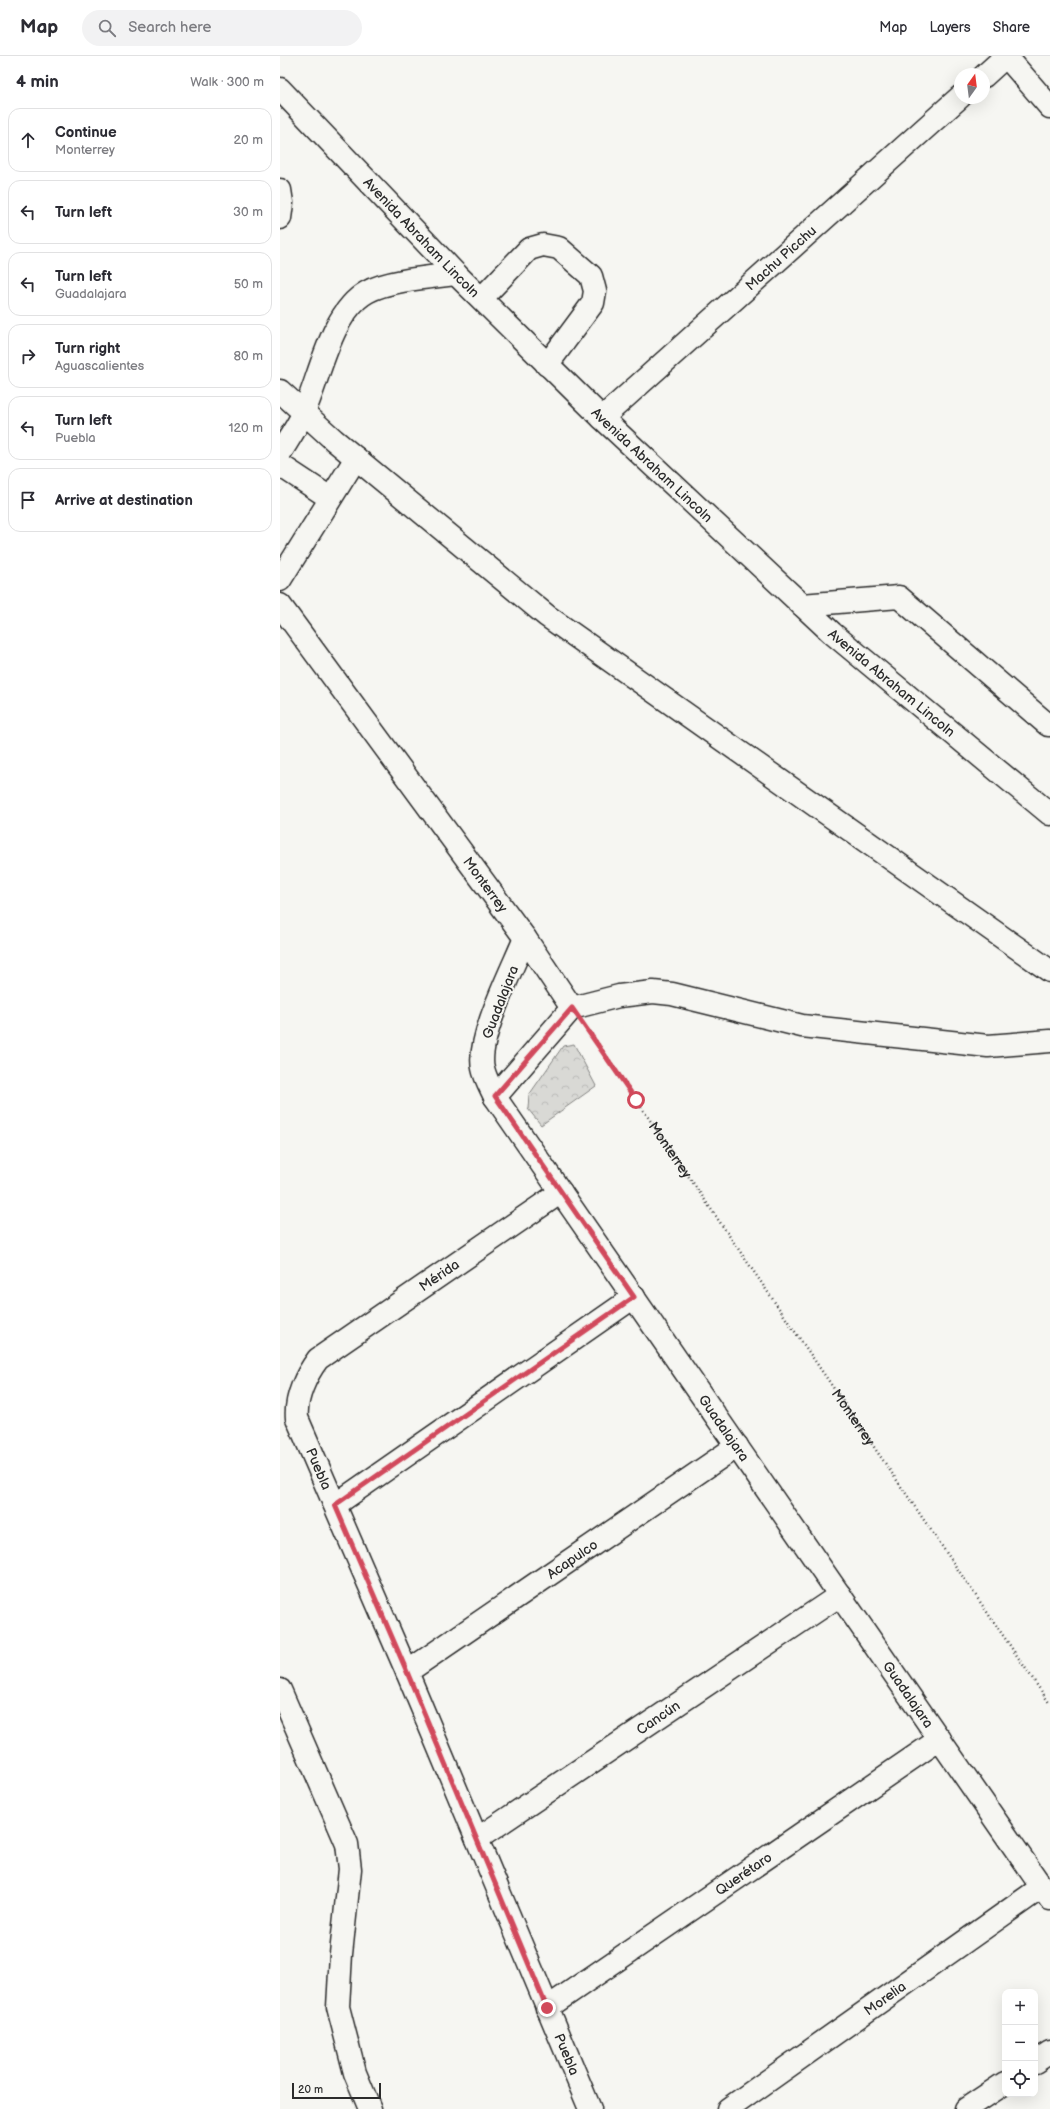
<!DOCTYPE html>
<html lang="en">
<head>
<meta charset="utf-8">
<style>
  :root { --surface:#fff; --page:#f2f2f3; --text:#2b2b33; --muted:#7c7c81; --line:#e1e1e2 }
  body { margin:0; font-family:"Balsamiq Sans",sans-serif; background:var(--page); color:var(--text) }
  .controls { position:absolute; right:12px; bottom:12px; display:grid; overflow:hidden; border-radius:8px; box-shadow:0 4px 16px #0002 }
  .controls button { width:36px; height:36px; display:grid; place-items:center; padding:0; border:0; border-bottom:1px solid var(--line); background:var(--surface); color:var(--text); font:20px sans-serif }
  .compass { position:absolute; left:674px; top:12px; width:36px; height:36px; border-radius:50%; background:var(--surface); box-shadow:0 4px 16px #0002; rotate:14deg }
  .scale { position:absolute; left:12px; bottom:10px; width:89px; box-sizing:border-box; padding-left:4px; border:2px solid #2b2b2b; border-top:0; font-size:11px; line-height:14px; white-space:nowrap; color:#2b2b2b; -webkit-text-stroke:3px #f6f6f2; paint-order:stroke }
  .stop { position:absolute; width:12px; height:12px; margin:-9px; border:3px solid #d1495b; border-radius:50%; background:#fff }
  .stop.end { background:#d1495b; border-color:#fff; box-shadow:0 1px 4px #0008 }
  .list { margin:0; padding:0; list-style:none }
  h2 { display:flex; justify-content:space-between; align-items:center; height:52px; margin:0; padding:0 16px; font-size:17px }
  h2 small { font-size:13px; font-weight:400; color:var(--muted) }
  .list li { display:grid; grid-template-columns:26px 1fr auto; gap:12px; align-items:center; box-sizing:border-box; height:64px; margin:0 8px 8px; padding:0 8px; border:1px solid var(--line); border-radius:12px }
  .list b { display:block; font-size:15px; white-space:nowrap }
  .list p { margin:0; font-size:13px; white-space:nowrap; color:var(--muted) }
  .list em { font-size:13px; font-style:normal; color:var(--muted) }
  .icon { flex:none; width:22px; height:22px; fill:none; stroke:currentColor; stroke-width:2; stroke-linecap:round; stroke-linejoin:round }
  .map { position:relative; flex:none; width:770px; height:2053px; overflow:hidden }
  header { display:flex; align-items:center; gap:24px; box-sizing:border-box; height:56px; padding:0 20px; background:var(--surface); border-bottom:1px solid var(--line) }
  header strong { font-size:19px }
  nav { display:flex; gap:22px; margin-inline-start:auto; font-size:14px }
  .search { width:280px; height:36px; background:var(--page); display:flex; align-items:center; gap:10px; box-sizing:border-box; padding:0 14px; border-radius:22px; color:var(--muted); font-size:15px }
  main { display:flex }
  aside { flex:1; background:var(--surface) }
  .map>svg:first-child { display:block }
  .park { fill:url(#park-crowns); stroke:#828280 }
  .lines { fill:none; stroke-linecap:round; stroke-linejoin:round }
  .minor-casing { stroke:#2b2b2b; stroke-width:25 }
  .major-casing { stroke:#2b2b2b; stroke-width:25 }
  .path { stroke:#2b2b2b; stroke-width:2.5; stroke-dasharray:1 3; stroke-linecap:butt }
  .minor { stroke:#f6f6f2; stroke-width:22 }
  .major { stroke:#f6f6f2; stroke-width:22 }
  .route { stroke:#d1495b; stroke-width:5 }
  .labels { text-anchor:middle; stroke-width:4; stroke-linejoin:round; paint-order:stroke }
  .street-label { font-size:14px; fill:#2b2b2b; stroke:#f6f6f2 }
</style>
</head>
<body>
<header>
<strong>Map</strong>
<div class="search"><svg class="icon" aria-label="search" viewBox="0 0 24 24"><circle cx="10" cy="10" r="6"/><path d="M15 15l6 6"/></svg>Search here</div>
<nav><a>Map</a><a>Layers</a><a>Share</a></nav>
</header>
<main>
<aside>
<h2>4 min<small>Walk · 300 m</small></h2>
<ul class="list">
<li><svg class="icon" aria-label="ahead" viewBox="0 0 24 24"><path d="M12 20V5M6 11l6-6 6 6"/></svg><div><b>Continue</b><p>Monterrey</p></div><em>20 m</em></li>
<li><svg class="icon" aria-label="left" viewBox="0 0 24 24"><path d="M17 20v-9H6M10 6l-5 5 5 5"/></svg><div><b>Turn left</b></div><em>30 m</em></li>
<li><svg class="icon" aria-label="left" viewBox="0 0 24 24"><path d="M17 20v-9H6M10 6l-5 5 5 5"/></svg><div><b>Turn left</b><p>Guadalajara</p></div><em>50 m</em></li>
<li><svg class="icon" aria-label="right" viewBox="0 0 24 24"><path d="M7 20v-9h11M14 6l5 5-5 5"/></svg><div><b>Turn right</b><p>Aguascalientes</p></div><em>80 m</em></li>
<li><svg class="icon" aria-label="left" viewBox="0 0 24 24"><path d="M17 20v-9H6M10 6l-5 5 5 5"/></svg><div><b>Turn left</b><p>Puebla</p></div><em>120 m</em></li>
<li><svg class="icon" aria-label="arrive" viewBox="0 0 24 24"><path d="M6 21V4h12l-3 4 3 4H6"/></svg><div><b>Arrive at destination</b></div></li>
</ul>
</aside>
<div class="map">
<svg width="770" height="2053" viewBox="0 0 770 2053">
  <defs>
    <pattern id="park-crowns" width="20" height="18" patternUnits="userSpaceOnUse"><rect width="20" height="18" fill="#d9d9d5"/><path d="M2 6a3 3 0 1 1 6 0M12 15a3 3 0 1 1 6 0" fill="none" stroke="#babab7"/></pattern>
  </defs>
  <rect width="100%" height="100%" fill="#f6f6f2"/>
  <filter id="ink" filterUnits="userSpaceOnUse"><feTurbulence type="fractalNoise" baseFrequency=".025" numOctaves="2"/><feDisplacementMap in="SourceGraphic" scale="8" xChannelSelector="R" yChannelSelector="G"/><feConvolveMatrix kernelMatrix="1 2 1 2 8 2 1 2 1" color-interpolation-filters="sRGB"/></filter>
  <g filter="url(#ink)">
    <path class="park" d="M294 988 316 1030 261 1069 248 1053 249 1039 283 990Z"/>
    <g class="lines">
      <g class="minor-casing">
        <g id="minor">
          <path d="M726 0 770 51"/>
          <path d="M704 20 726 0"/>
          <path d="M202 242 249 193 263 189 279 192 311 220 315 235 313 247 267 309"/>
          <path id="s2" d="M322 362 680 41"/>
          <path d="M0 409 50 442"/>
          <path id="s3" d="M0 549 245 882 292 952"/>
          <path d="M522 549 619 541 768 669H770"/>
          <path id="s4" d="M245 882C233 912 196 983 203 1012 205 1022 211 1032 215 1041L770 1843"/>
          <path d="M215 1041 292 952 339 940 373 936 392 938 522 970 708 990 770 985"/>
          <path id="s5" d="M281 1136 38 1303C26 1319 15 1342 17 1362L127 1616 310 2053"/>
          <path d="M55 1449 354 1241"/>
          <path id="s6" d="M127 1616 457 1390"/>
          <path d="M0 1634 67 1788 70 1813 61 1898 58 1951 75 2017 90 2053"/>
          <path id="s7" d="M197 1783 560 1539"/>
          <path id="s8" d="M267 1952 660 1683"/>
          <path d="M755 2006 770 1996"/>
          <path id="s9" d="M448 2053 762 1831"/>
          <path d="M686 2053 725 2027"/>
        </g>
      </g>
      <g class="major-casing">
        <g id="major">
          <path id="s10" d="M0 33 176 218 322 362 552 577 770 758"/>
          <path d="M0 134 2 147 0 162"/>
          <path d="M0 335 54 384 267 560 770 915"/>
          <path d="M0 397C8 384 17 371 23 358 40 322 50 257 87 236 108 224 152 221 176 218"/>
          <path d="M0 524 76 402"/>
        </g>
      </g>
      <path class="path" id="s1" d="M309 975 770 1648"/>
      <use href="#minor" class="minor"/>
      <use href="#major" class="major"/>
    </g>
  </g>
  <g class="lines" filter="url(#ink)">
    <path class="route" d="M267 1952 127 1616 55 1449 354 1241 215 1040 292 952 356 1044"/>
  </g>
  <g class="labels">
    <g class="street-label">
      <text dy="5" stroke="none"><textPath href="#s10" startOffset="205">Avenida Abraham Lincoln</textPath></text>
      <text dy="5" stroke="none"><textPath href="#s2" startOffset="240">Machu Picchu</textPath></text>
      <text dy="5" stroke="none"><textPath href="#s10" startOffset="529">Avenida Abraham Lincoln</textPath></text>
      <text dy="5" stroke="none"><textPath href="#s10" startOffset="853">Avenida Abraham Lincoln</textPath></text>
      <text dy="5" stroke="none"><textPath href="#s3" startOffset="347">Monterrey</textPath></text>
      <text transform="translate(220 946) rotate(-69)" y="5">Guadalajara</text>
      <text dy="5" stroke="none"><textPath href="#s1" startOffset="144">Monterrey</textPath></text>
      <text transform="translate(159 1219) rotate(-34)" y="5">Mérida</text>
      <text dy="5" stroke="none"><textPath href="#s1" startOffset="468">Monterrey</textPath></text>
      <text dy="5" stroke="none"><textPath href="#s4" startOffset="572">Guadalajara</textPath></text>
      <text dy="5" stroke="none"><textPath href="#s5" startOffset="414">Puebla</textPath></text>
      <text dy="5" stroke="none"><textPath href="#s6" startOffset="200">Acapulco</textPath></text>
      <text dy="5" stroke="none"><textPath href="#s4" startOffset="896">Guadalajara</textPath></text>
      <text dy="5" stroke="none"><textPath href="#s7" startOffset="218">Cancún</textPath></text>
      <text dy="5" stroke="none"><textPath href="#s8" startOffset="238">Querétaro</textPath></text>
      <text dy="5" stroke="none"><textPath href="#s9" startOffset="192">Morelia</textPath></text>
      <text dy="5" stroke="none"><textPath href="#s5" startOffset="1050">Puebla</textPath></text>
    </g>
  </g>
</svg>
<div class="controls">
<button>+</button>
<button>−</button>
<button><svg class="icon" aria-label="locate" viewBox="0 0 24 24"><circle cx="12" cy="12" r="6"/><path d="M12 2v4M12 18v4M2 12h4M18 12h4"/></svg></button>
</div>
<svg class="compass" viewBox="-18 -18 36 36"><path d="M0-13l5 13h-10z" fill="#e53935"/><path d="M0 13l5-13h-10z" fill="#7c7c81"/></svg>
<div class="scale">20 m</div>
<div class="stop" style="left:356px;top:1044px"></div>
<div class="stop end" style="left:267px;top:1952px"></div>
</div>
</main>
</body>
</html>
